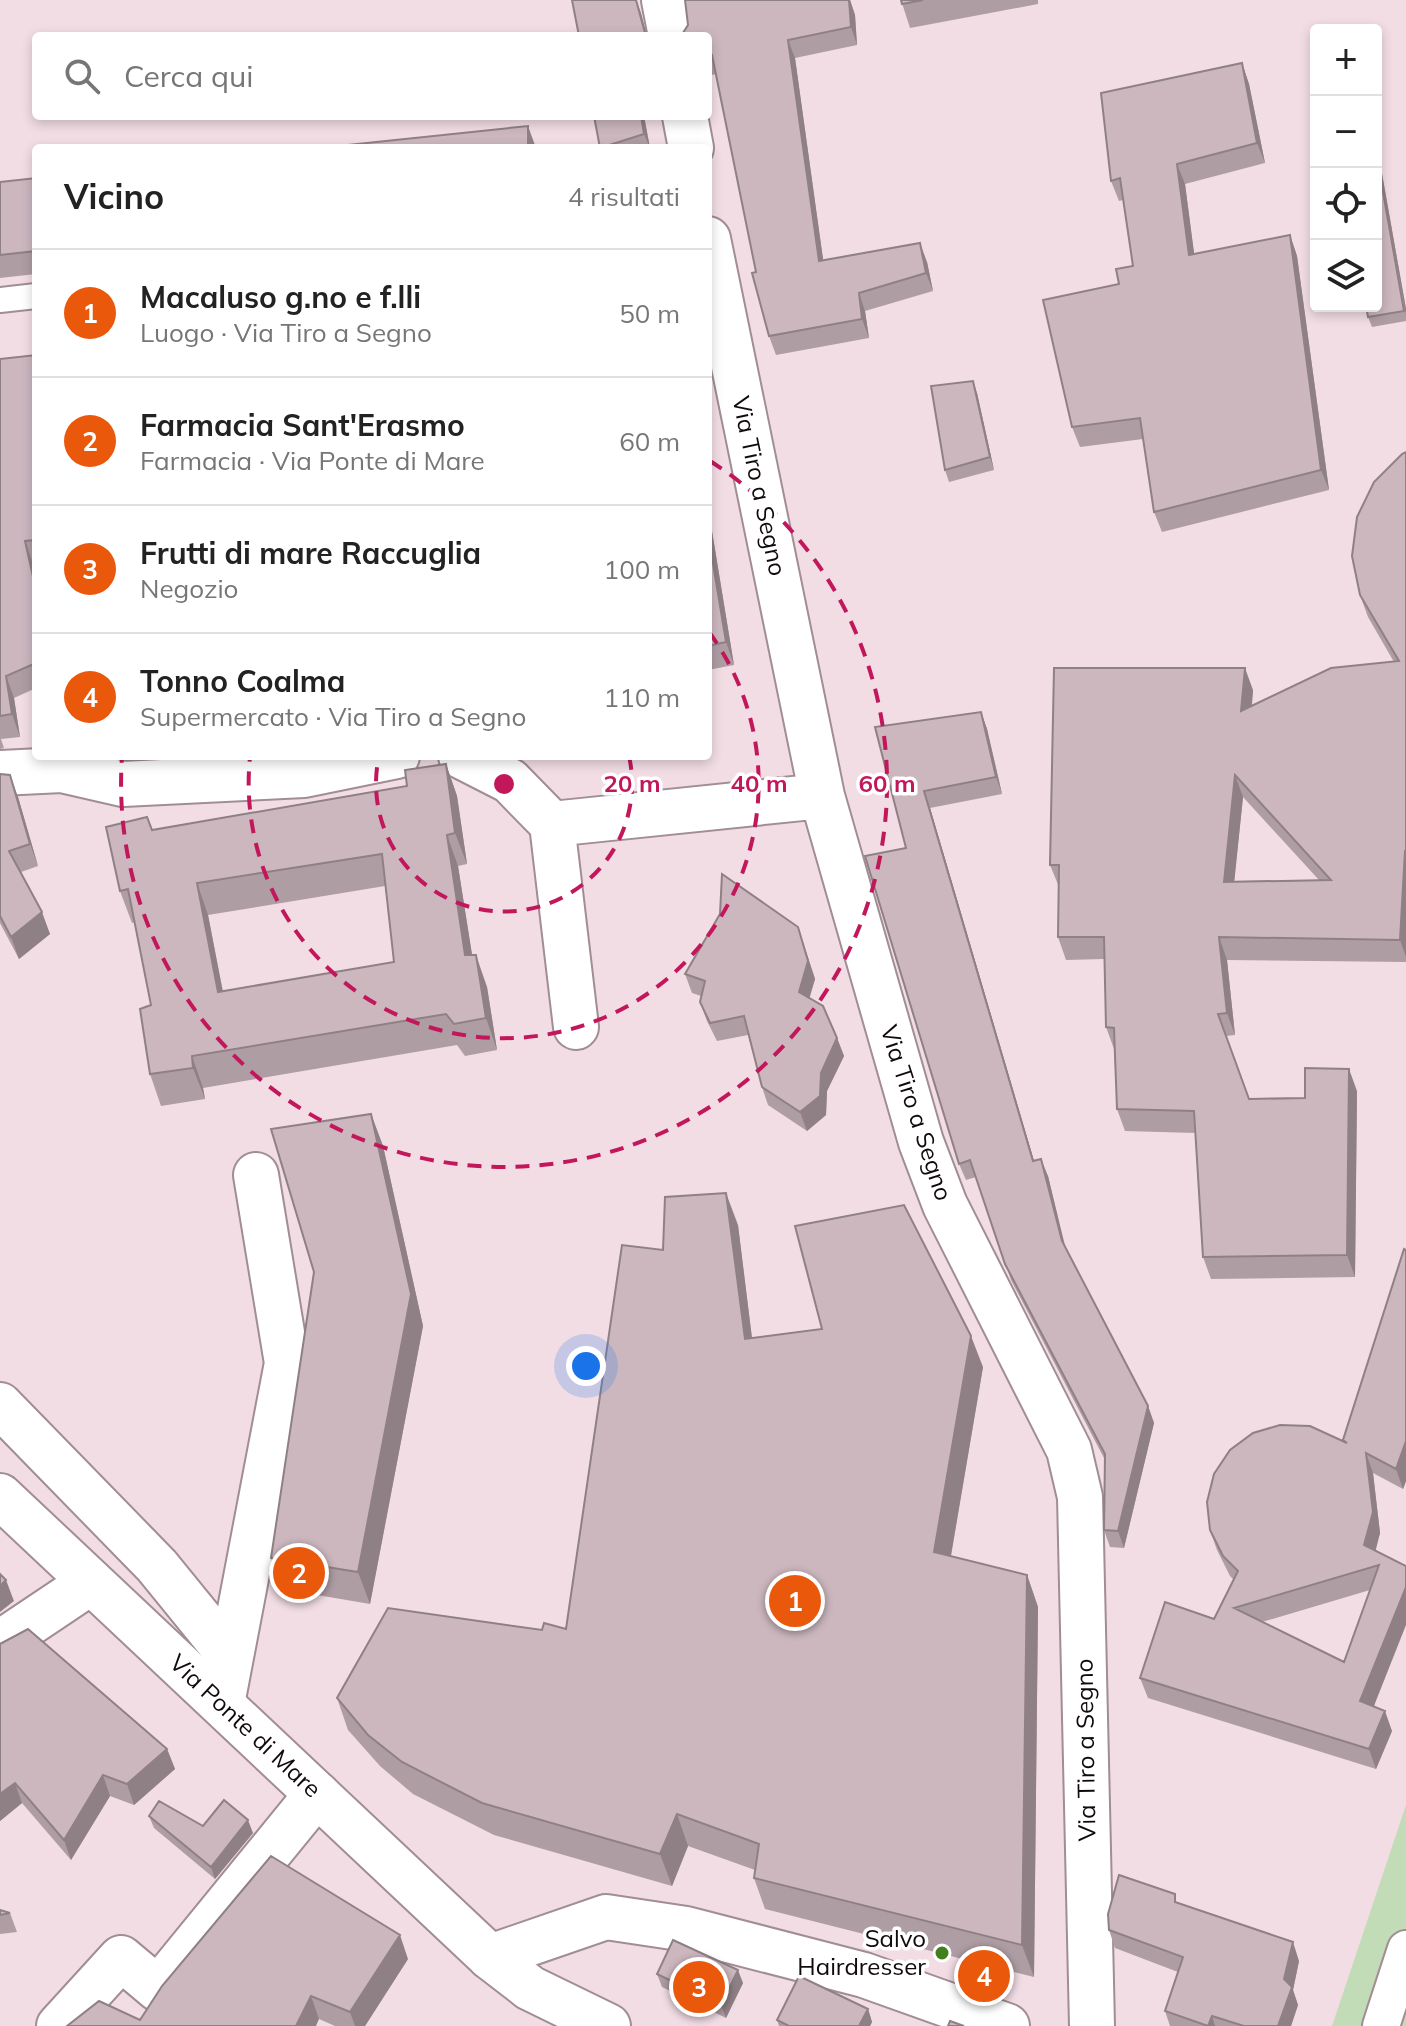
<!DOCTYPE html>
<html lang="it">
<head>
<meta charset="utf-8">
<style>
  :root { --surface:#fff; --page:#f6f6f6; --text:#222; --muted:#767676; --line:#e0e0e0; --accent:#ea580c }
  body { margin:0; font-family:Mulish,sans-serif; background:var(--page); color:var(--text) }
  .controls { position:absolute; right:24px; top:24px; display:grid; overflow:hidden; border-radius:8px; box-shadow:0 4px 12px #0003 }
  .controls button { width:72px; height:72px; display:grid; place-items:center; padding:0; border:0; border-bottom:2px solid var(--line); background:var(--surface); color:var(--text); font:40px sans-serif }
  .you { position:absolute; left:586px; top:1366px; width:28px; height:28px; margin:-20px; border:6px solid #fff; border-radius:50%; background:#1a73e8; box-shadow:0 0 0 12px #1a73e833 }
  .badge { display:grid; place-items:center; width:52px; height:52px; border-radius:50%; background:var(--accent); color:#fff; font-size:26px; font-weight:700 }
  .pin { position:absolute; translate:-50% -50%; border:4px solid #fff; box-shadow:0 2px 8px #0006 }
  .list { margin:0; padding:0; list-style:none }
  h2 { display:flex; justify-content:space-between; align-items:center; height:104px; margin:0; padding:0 32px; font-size:34px }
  h2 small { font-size:26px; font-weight:400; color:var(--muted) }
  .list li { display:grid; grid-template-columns:52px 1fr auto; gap:24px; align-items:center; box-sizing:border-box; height:128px; padding:0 32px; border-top:2px solid var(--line) }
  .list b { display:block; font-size:30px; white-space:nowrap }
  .list p { margin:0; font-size:26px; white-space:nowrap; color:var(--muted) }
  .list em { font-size:26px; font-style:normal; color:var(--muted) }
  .icon { flex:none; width:44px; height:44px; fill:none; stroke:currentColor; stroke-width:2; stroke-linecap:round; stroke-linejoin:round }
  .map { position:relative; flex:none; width:1406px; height:2026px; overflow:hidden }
  .search { position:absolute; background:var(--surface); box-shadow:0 4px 12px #0003; left:32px; top:32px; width:680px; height:88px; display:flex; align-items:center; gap:20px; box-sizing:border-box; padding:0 28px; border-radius:8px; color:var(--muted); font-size:30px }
  .panel { position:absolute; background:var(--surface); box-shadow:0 4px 12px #0003; left:32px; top:144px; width:680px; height:616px; border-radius:8px }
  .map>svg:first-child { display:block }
  .green { fill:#c2dcb8 }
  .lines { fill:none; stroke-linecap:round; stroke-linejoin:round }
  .service-casing { stroke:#a18d94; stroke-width:28 }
  .pedestrian-casing { stroke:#a18d94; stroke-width:40 }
  .minor-casing { stroke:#a18d94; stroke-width:48 }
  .secondary-casing { stroke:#a18d94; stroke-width:48 }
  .service { stroke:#fff; stroke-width:24 }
  .pedestrian { stroke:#fff; stroke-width:36 }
  .minor { stroke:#fff; stroke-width:44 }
  .secondary { stroke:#fff; stroke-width:44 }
  .wall { fill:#af9da4; fill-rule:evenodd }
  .shaded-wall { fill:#8f8086 }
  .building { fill:#ccb7bf; stroke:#8f8086; stroke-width:2; fill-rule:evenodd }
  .ring { fill:none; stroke:#c2185b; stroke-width:4; stroke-dasharray:14 10 }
  .poi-dot { fill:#42801f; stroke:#fff; stroke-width:3 }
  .labels { text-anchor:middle; stroke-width:7; stroke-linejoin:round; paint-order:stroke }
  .street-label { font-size:24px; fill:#110a0d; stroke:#fff }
  .poi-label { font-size:24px; fill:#110a0d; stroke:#fff; text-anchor:end }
  .centre { fill:#c2185b; stroke:#fff; stroke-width:4 }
  .ring-label { font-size:24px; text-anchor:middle; font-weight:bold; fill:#c2185b; stroke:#fff; stroke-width:7; stroke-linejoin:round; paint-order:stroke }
</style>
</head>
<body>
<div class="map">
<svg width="1406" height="2026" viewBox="0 0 1406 2026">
  <rect width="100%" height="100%" fill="#f2dde5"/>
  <path class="green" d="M1406 1805V2026H1332Z"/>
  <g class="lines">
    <g class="service-casing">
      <path id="service" d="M0 300 36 296"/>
    </g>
    <g class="pedestrian-casing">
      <path id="pedestrian" d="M1381 2026 1406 1949"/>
    </g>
    <g class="minor-casing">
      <path id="minor" d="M664 0 671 36
        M685 116 691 148
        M708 239 822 796 921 1142 945 1205 1069 1450 1080 1497 1092 2026
        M461 756 510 781 552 824 822 796
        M0 773 62 770 123 784 304 775 397 756
        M552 824 576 1027
        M0 1405 157 1566 231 1657
        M0 1643 91 1582
        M222 1704 287 1363 256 1175
        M490 1957 606 1917 686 1929 864 1975 1007 2026
        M59 2026 121 1958 158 1989 317 1794"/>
    </g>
    <g class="secondary-casing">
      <path id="secondary" d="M0 1496 490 1957 530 1988 608 2026"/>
    </g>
    <use href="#service" class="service"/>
    <use href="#pedestrian" class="pedestrian"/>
    <use href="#minor" class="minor"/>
    <use href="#secondary" class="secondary"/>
  </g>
  <path class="wall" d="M685 0H850L855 15 857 45 795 58 823 260 927 262 933 291 865 311 869 338 776 355 769 336 716 74 708 76V36L688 25Z
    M901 0H1038V4L910 28Z
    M1242 63 1249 84 1265 163 1185 184 1194 254 1290 235 1297 256 1329 490 1162 532 1154 512 1143 439 1080 447 1072 427 1119 284 1133 266 1123 200 1119 201 1111 181Z
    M594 116H644L650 148H600Z
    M1377 158 1381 168 1406 309V321L1372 327 1368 317Z
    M36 178V274L0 278V182Z
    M36 355V563L33 564 36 575V688L14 698 20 737 1 739 4 748 0 749V359Z
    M977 393 994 470 949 482 945 470Z
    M1406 452V962L1227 960 1235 1035 1226 1036 1249 1099 1305 1098 1357 1091 1355 1277 1211 1279 1203 1257 1196 1133 1125 1131 1117 1109 1114 1049 1106 1027 1104 959 1066 960 1058 937 1059 887 1050 865 1253 690 1252 706 1394 662 1368 617 1360 595ZM1243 797 1319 880 1234 881Z
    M708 507 734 665 708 670Z
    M981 712 987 729 1002 794 930 808 1034 1161 1048 1176 1065 1248 1148 1406 1154 1423 1124 1548 1110 1547 1104 1530 1105 1460 1011 1280 976 1177 966 1180 959 1164 906 848 875 727Z
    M446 764 457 796 467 864 458 866 472 955 487 987 497 1050 465 1056 457 1045 203 1088 205 1099 161 1106 150 1074 151 1005 135 922 132 923 120 891 152 830 407 786ZM385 886 394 962 223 992 208 915Z
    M0 774 18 797 38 866 21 872 50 934 19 959 0 923Z
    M798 927 815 979 809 998 837 1038 844 1056 827 1091 826 1115 807 1131 768 1105 762 1087 748 1035 717 1041 707 1021 700 1002 701 996 692 993 685 974Z
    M371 1114 383 1146 423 1326 370 1604 282 1589 271 1558Z
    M738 1225 752 1338 983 1367 951 1556 1027 1575 1038 1607 1034 1977 765 1909 754 1878 755 1870 688 1846 672 1886 494 1835 413 1794 380 1766 348 1730 337 1698 542 1630 566 1629 663 1250Z
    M1406 1250V1481L1403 1489 1373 1473 1380 1533 1375 1550 1406 1566 1374 1707 1392 1731 1376 1769 1148 1698 1140 1678 1214 1619 1234 1580 1230 1576 1217 1550 1210 1530 1343 1441ZM1370 1590 1344 1662 1262 1622Z
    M0 1644 167 1749 175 1769 134 1805 110 1796 71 1860 22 1803 0 1821Z
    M149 1816 203 1826 253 1833 215 1879 154 1828Z
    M1178 1904 1299 1961 1293 1990 1298 2005 1291 2026H1170L1165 2011 1178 1972 1115 1948 1109 1930Z
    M0 1910 10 1913 17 1932 0 1934Z
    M408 1959 365 2026H335L319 2019 140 2020Z
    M657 1974 743 1983 726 2018 662 1987Z
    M868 2009 872 2022 870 2026H779L777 2020Z"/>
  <path class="shaded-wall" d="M636 0 641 13 647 36H646Z
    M849 0H850L855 15 857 45 851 27Z
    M788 40 795 58 826 280 819 261Z
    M1242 63 1249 84 1265 163 1257 143Z
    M641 116H644L650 148 644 134Z
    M528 126 536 148H528Z
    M1377 158 1381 168 1406 309V315Z
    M1177 164 1185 184 1197 275 1189 255Z
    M1290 235 1297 256 1329 490 1321 470Z
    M920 243 927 262 933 291 926 273Z
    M859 293 865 311 869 338 862 319Z
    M973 381 977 393 994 470 990 457Z
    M708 507 734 665 726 642 708 533Z
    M25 541 33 564 36 575V590Z
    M1245 668 1253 690 1249 733 1241 711Z
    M6 676 14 698 20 737 12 714Z
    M981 712 987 729 1002 794 996 777Z
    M446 764 457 796 467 864 455 833Z
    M10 775 18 797 38 866 30 844Z
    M1235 775 1243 797 1232 904 1224 882Z
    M924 791 930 808 1039 1178 1033 1161Z
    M447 835 458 866 477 986 465 955Z
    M1406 850V957L1400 940 1405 851Z
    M197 883 208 915 229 1024 218 992Z
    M42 912 50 934 19 959 11 937Z
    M798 927 815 979 806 1010 799 992Z
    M1219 937 1227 960 1235 1035 1227 1013Z
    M476 955 487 987 497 1050 486 1018Z
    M837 1038 844 1056 827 1091 826 1115 807 1131 800 1112Z
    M192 1056 203 1088 205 1099 193 1068Z
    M1349 1069 1357 1091 1355 1277 1347 1255Z
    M371 1114 383 1146 423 1326 370 1604 358 1572Z
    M1041 1159 1048 1176 1068 1258 1062 1241Z
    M726 1193 738 1225 756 1371 745 1339Z
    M971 1336 983 1367 946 1584 934 1552Z
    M1148 1406 1154 1423 1124 1548 1118 1531Z
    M1406 1441V1481L1403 1489 1396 1469Z
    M1366 1453 1373 1473 1380 1533 1372 1565 1364 1545Z
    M1027 1575 1038 1607 1034 1977 1022 1945Z
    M6 1580 14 1601 0 1612V1586Z
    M1406 1587V1625L1368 1721 1360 1701Z
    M1385 1711 1392 1731 1376 1769 1369 1749Z
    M167 1749 175 1769 134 1805 127 1784Z
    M103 1775 110 1796 71 1860 64 1840Z
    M15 1783 22 1803 0 1821V1794Z
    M677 1814 688 1846 672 1886 660 1854Z
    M248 1820 253 1833 215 1879 211 1867Z
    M400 1935 408 1959 365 2026H355L350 2012Z
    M1293 1942 1299 1961 1293 1990 1298 2005 1291 2026H1278L1284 1979Z
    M738 1970 743 1983 726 2018 721 2005Z
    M311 1996 319 2019 316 2026H296Z
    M868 2009 872 2022 870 2026H859Z
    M1212 2016 1215 2026H1208Z"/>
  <path class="building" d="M572 0H636L645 33 649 36H579Z
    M685 0H849L851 27 788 40 819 261 920 243 926 273 859 293 862 319 769 336 752 273 756 272 712 55 708 56V36H681L688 25Z
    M901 0H923L902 4Z
    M1242 63 1257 143 1177 164 1189 255 1290 235 1321 470 1154 512 1140 418 1072 427 1043 300 1119 284 1116 269 1133 266 1120 178 1111 181 1101 93Z
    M594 116H641L644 134 600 148Z
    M528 126V148H319Z
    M1376 158H1377L1404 311 1368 317 1366 306H1376Z
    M36 178V251L0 255V182Z
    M36 355V540L25 541 36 590V663L6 676 12 714 0 716V359Z
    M973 381 990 457 945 470 931 386Z
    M1406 452V850L1405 851 1400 940 1219 937 1227 1013 1218 1014 1249 1099 1305 1098V1068L1349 1069 1347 1255 1203 1257 1194 1111 1117 1109 1114 1028 1106 1027 1104 937H1058L1059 865H1050L1054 668H1245L1241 711 1331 668 1399 661 1360 595 1352 556 1357 517 1374 482 1402 454ZM1235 775 1331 880 1224 882Z
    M708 533 726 642 708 646Z
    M981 712 996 777 924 791 1033 1161 1041 1159 1062 1241 1148 1406 1118 1531 1104 1530 1105 1454 1005 1264 970 1160 959 1164 865 856 906 848 875 727Z
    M446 764 455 833 447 835 465 955H476L486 1018 454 1024 446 1014 192 1056 193 1068 150 1074 140 1009 151 1005 128 889 120 891 106 827 147 817 152 830 407 786 405 770ZM382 854 394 962 218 992 197 883Z
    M0 774 10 775 30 844 9 851 42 912 11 937 0 916Z
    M722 874 798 927 808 961 799 992 823 1006 837 1038 821 1073 820 1096 800 1112 762 1087 744 1016 710 1023 700 1002 705 981 685 974 720 914Z
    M371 1114 411 1294 358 1572 271 1558 314 1272 271 1129Z
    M726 1193 745 1339 822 1329 795 1226 904 1205 971 1336 934 1552 1027 1575 1022 1945 754 1878 759 1844 677 1814 660 1854 482 1803 402 1762 368 1735 337 1698 388 1608 542 1630 544 1623 566 1629 622 1245 663 1250 665 1197Z
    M1404 1249 1406 1250V1441L1396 1469 1366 1453 1373 1512 1364 1545 1406 1566V1587L1360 1701 1385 1711 1369 1749 1140 1678 1165 1602 1214 1619 1238 1571 1223 1556 1210 1530 1207 1502 1214 1474 1230 1450 1253 1433 1280 1425 1310 1426 1347 1443 1343 1440ZM1379 1565 1344 1662 1234 1608Z
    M0 1574 6 1580 0 1586Z
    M28 1629 167 1749 127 1784 103 1775 64 1840 15 1783 0 1794V1644Z
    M224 1800 248 1820 211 1867 149 1816 159 1801 203 1826Z
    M271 1856 400 1935 350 2012 311 1996 296 2026H67L99 2001 140 2020 162 1986Z
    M1119 1875 1175 1894V1902L1293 1942 1284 1979 1292 1987 1278 2026H1244L1212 2016 1208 2026 1165 2011 1183 1957 1109 1930 1108 1914Z
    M0 1910 10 1913 0 1915Z
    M673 1940 738 1970 721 2005 657 1974Z
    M799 1976 868 2009 859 2026H789L777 2020Z
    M950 2021 964 2026H948Z"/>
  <g class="ring">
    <path d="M629 756A128 128 0 1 1 379 756"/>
    <path d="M709 632A255 255 0 1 1 250 757"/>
    <path d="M710 461A383 383 0 1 1 122 757"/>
  </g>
  <circle class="poi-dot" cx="942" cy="1953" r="8"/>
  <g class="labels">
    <g class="street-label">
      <text transform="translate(759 486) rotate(78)" y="8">Via Tiro a Segno</text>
      <text transform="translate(916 1113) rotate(72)" y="8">Via Tiro a Segno</text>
      <text transform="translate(245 1726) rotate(43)" y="8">Via Ponte di Mare</text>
      <text transform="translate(1086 1750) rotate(-91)" y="8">Via Tiro a Segno</text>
    </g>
    <g class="poi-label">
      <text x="926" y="1947">Salvo<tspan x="926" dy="28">Hairdresser</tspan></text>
    </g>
  </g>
  <circle cx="504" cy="784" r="12" class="centre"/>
  <g class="ring-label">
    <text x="632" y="792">20 m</text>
    <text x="759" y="792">40 m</text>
    <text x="887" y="792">60 m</text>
  </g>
</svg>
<div class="controls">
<button>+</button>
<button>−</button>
<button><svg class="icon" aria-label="locate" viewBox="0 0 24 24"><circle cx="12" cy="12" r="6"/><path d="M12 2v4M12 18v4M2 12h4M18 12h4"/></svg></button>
<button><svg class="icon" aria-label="layers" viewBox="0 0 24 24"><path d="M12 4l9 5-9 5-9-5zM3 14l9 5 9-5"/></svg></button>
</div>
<div class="you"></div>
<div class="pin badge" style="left:795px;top:1601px">1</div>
<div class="pin badge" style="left:299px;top:1573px">2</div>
<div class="pin badge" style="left:699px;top:1987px">3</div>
<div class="pin badge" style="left:984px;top:1976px">4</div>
<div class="search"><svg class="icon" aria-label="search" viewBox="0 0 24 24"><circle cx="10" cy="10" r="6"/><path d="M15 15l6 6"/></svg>Cerca qui</div>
<section class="panel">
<h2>Vicino<small>4 risultati</small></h2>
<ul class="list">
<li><span class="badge">1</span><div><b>Macaluso g.no e f.lli</b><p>Luogo · Via Tiro a Segno</p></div><em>50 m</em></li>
<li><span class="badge">2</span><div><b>Farmacia Sant'Erasmo</b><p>Farmacia · Via Ponte di Mare</p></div><em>60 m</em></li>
<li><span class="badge">3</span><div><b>Frutti di mare Raccuglia</b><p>Negozio</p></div><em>100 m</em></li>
<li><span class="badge">4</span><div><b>Tonno Coalma</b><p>Supermercato · Via Tiro a Segno</p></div><em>110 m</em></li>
</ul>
</section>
</div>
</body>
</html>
